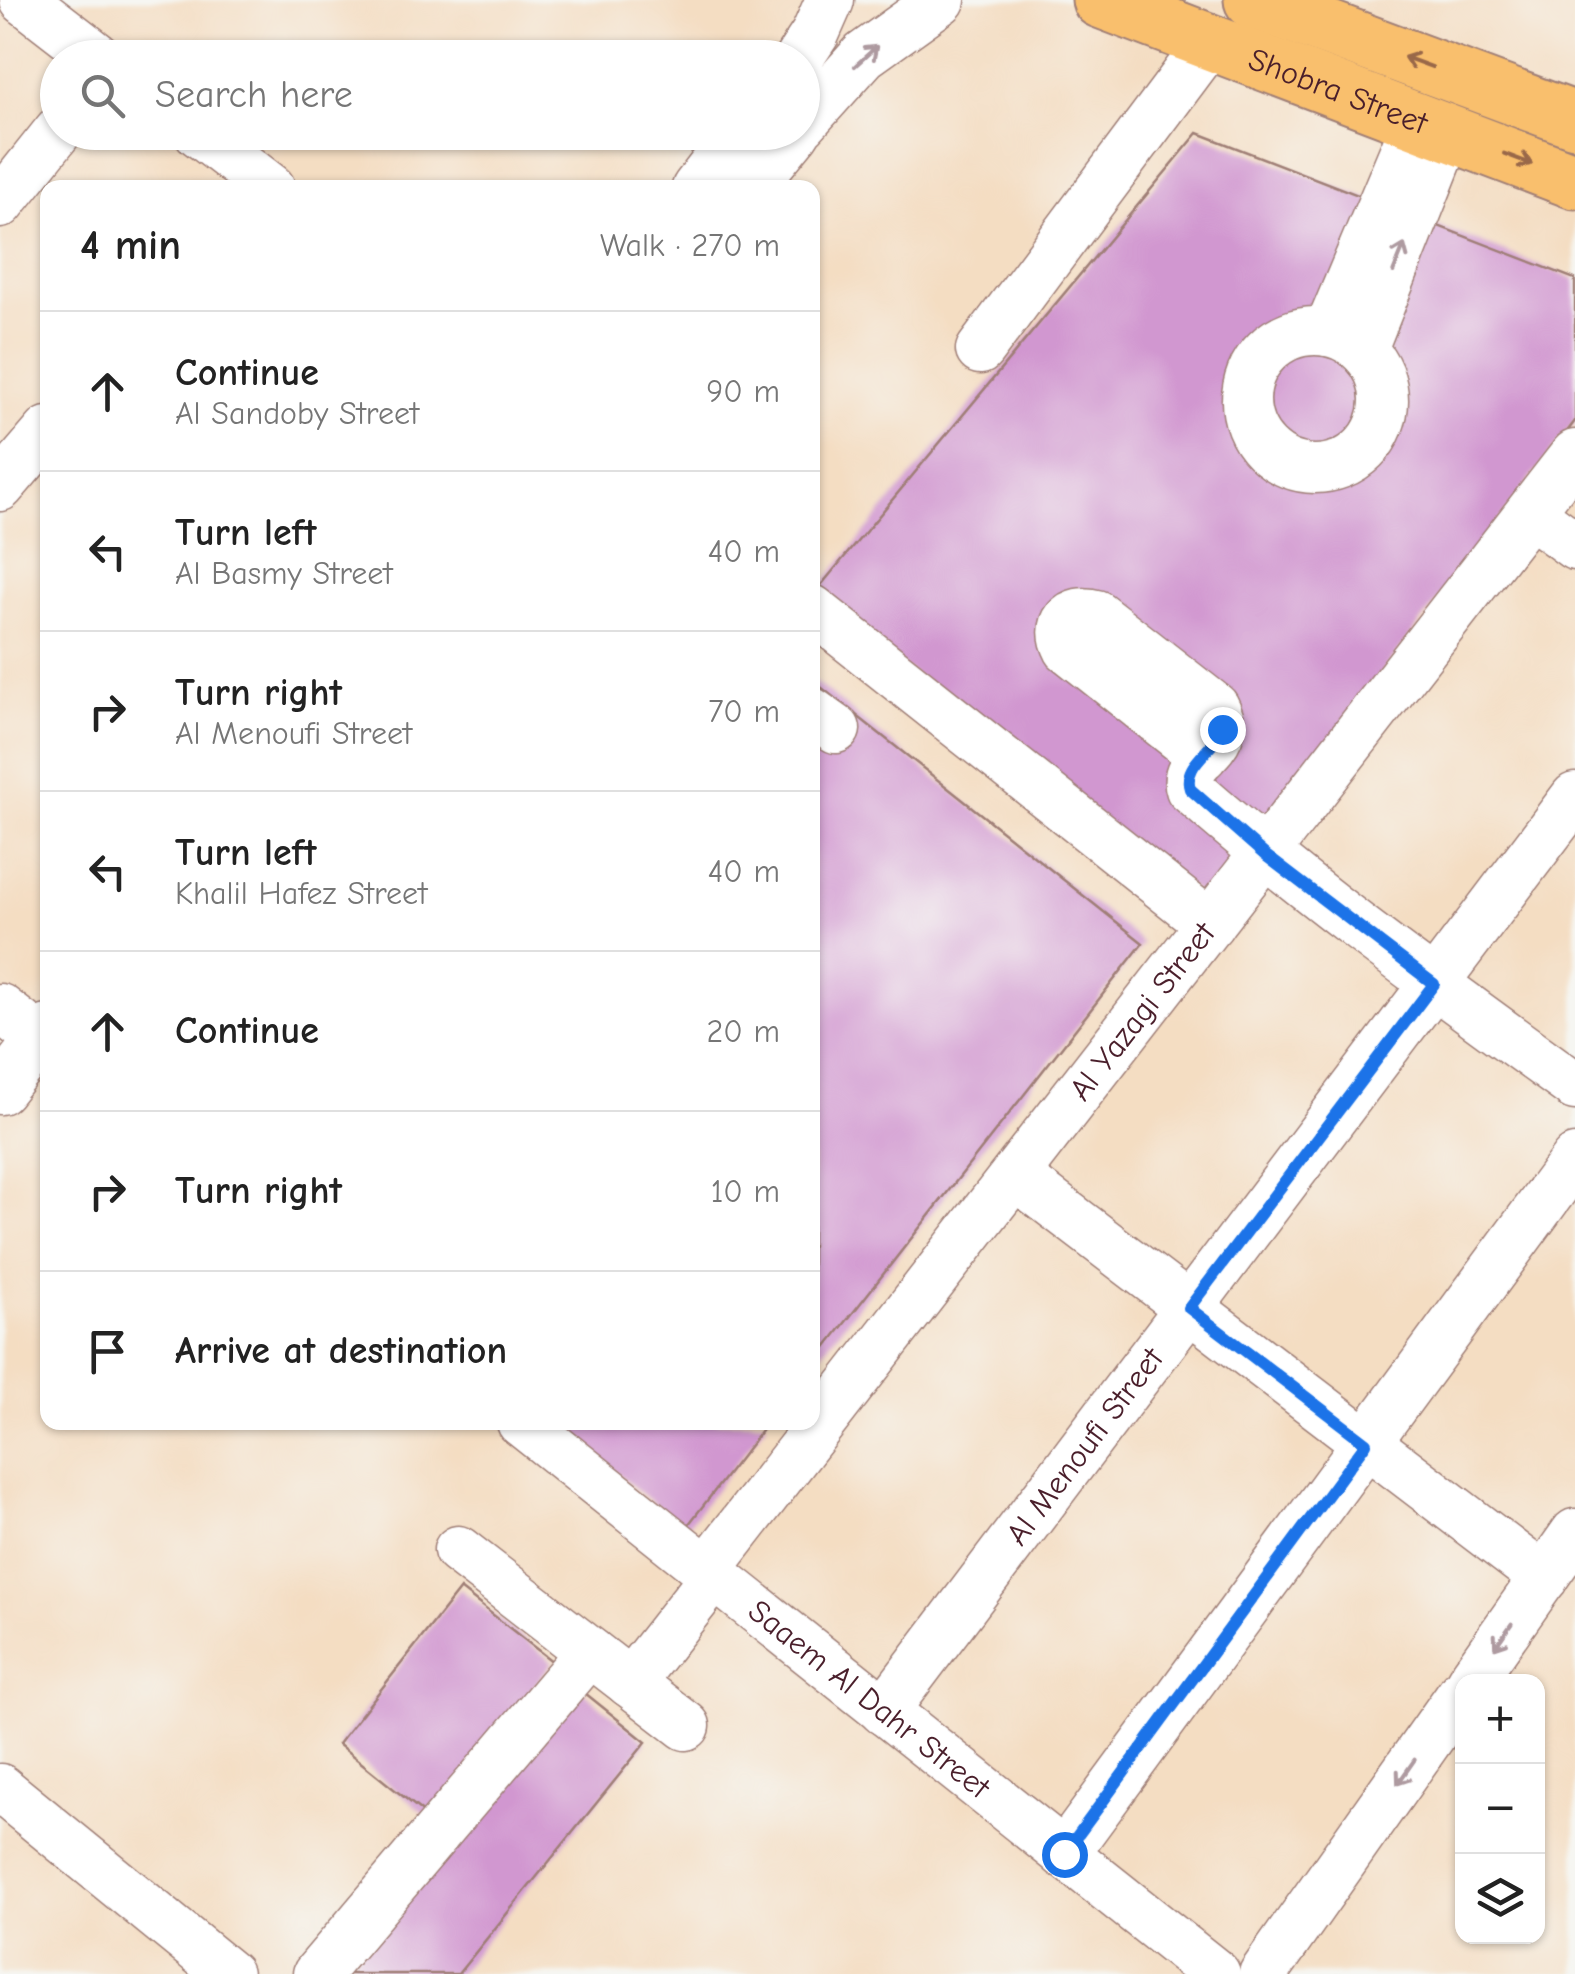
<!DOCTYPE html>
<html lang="en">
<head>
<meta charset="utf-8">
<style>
  :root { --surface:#fff; --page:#f6f6f6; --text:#222; --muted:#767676; --line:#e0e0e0 }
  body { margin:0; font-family:"Comic Neue",sans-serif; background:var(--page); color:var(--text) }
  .controls { position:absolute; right:30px; bottom:30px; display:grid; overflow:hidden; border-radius:20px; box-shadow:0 2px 8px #0004 }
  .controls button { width:90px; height:90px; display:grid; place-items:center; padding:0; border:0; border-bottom:2px solid var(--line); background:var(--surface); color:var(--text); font:50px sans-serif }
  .stop { position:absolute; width:30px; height:30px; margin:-22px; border:8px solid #1a73e8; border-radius:50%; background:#fff }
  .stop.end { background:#1a73e8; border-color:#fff; box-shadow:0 2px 10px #0008 }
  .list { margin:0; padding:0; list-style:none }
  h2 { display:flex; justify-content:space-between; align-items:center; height:130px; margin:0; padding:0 40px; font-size:42px }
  h2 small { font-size:32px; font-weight:400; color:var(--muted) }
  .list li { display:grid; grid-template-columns:65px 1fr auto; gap:30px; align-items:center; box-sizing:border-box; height:160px; padding:0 40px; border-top:2px solid var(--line) }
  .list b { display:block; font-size:38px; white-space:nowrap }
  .list p { margin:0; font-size:32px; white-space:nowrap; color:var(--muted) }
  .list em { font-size:32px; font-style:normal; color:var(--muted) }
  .icon { flex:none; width:55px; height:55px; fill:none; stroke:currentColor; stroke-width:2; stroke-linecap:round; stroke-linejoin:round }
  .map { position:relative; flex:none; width:1575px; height:1974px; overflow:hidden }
  .search { position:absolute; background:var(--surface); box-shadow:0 2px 8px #0004; left:40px; top:40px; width:780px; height:110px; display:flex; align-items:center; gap:25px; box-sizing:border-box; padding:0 35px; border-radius:55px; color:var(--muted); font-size:38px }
  .panel { position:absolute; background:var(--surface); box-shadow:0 2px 8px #0004; left:40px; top:180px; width:780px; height:1250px; border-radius:20px }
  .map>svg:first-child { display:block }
  .building { fill:#d197d0 }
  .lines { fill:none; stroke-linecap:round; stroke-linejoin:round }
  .minor-casing { stroke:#9f7e76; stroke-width:51 }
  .major-casing { stroke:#9f7e76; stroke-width:59 }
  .minor { stroke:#fff; stroke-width:48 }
  .major { stroke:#f9bf6d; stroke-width:55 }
  .oneway { stroke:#ae9aa0 }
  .oneway2 { stroke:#996749 }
  .route { stroke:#1a73e8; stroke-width:12 }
  .labels { text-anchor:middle; stroke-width:9; stroke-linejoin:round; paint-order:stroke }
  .street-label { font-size:32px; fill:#4a1f2b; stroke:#f6f6f2 }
</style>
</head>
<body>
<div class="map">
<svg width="1575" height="1974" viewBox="0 0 1575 1974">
  <rect width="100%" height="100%" fill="#f6f6f2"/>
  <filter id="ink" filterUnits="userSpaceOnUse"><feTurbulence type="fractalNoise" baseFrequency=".01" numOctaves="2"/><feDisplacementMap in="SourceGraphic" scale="20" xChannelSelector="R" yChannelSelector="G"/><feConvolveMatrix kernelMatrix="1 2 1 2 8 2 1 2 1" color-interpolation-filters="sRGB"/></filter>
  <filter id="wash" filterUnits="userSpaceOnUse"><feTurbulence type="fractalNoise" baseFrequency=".0048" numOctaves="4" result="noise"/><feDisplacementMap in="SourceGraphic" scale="40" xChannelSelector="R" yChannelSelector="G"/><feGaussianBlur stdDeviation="2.25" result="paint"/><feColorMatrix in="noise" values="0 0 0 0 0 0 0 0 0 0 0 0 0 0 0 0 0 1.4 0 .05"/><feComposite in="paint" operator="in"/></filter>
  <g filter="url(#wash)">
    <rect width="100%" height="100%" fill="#f4ddc2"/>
    <g id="blocks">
      <path class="building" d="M1198 133 1575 279V421L1208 901 812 596Z
        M812 680 1143 943 812 1365Z
        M554 1422H768L685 1529Z
        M460 1589 553 1662 430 1818 338 1744Z
        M575 1685 646 1742 458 1974H342Z"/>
    </g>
  </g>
  <g filter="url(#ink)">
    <use href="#blocks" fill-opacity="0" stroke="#9f7e76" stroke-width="2.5"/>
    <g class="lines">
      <g class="minor-casing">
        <g id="minor">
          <path d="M24 0 99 58"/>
          <path d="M799 58 815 34 830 0"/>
          <path d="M802 124 864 55 941 0"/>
          <path d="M198 132 271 188"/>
          <path d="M696 188 739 132"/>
          <path d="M750 188 796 132"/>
          <path d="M0 204 58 131"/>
          <circle cx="1315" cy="400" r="69"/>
          <path d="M1328 332 1417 120"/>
          <path d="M1363 349 1449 132"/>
          <path d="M980 350 1211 41"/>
          <path d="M0 487 48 431"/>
          <path d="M1530 513 1575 546"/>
          <path d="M812 609 1210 924"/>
          <path d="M812 712 836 729"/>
          <path d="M1203 756 1068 649C1055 625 1070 606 1096 614L1215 707C1238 750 1179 755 1190 789 1312 897 1444 991 1575 1086"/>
          <path d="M0 1008 48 1045"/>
          <path d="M0 1090 48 1029"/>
          <path d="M1015 1175 1544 1578"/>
          <path id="s1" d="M521 1422 1216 1974"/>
          <path d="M458 1550 686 1726"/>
          <path id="s2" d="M707 1570 1575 454"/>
          <path d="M1470 1682 1575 1533"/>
          <path d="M630 1683 714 1576"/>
          <path id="s3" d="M884 1711 1575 797"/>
          <path d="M0 1788 228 1974"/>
          <path d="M1064 1854 1575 1159"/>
          <path d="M317 1974 590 1652"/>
          <path d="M1263 1974 1462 1692"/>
        </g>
      </g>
      <g class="major-casing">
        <g id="major">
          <path id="s4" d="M1100 0 1575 181"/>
          <path d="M1252 0 1575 120"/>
        </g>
      </g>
      <use href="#minor" class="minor"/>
      <use href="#major" class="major"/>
    </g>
    <defs><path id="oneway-shaft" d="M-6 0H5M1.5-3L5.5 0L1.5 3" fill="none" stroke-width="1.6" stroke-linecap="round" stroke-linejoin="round" transform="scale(2.5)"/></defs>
    <g class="oneway">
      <use href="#oneway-shaft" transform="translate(866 56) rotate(-42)"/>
      <use href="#oneway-shaft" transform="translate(1399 258) rotate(-68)"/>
      <use href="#oneway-shaft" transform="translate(1503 1636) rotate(125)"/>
      <use href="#oneway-shaft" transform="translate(1406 1772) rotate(125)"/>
    </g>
    <g class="oneway2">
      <use href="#oneway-shaft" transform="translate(1418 62) rotate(-160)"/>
      <use href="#oneway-shaft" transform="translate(1518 159) rotate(21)"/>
    </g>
  </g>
  <g class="lines" filter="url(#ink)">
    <path class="route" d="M1064 1854 1366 1443 1189 1308 1434 984 1265 855 1190 789C1182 764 1214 751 1222 729"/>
  </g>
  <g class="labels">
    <g class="street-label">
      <text dy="11" stroke="none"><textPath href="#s4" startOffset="255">Shobra Street</textPath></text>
      <text dy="11" stroke="none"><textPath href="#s2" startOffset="708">Al Yazagi Street</textPath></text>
      <text dy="11" stroke="none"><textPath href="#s3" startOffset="332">Al Menoufi Street</textPath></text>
      <text dy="11" stroke="none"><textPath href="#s1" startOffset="445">Saaem Al Dahr Street</textPath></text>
    </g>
  </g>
</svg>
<div class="controls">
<button>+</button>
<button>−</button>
<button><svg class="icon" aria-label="layers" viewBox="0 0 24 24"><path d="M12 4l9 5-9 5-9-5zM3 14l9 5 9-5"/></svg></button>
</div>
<div class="stop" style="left:1064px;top:1854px"></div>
<div class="stop end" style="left:1222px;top:729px"></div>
<div class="search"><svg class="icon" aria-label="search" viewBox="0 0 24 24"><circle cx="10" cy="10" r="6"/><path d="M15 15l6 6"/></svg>Search here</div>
<section class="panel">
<h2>4 min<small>Walk · 270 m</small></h2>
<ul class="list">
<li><svg class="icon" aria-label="ahead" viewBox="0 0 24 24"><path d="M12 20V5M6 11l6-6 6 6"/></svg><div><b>Continue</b><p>Al Sandoby Street</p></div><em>90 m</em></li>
<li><svg class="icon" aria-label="left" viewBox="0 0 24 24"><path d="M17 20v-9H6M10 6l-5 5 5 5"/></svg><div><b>Turn left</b><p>Al Basmy Street</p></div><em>40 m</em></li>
<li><svg class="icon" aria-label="right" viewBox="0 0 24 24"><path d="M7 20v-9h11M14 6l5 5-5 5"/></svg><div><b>Turn right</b><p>Al Menoufi Street</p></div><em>70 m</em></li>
<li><svg class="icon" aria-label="left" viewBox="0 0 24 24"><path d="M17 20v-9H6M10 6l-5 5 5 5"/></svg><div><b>Turn left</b><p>Khalil Hafez Street</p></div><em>40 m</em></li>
<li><svg class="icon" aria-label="ahead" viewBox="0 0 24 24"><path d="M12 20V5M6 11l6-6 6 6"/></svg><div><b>Continue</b></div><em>20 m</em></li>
<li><svg class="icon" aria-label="right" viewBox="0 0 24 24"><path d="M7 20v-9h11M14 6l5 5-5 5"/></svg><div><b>Turn right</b></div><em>10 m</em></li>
<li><svg class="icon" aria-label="arrive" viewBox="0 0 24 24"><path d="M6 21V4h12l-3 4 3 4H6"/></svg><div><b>Arrive at destination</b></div></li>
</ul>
</section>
</div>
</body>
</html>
